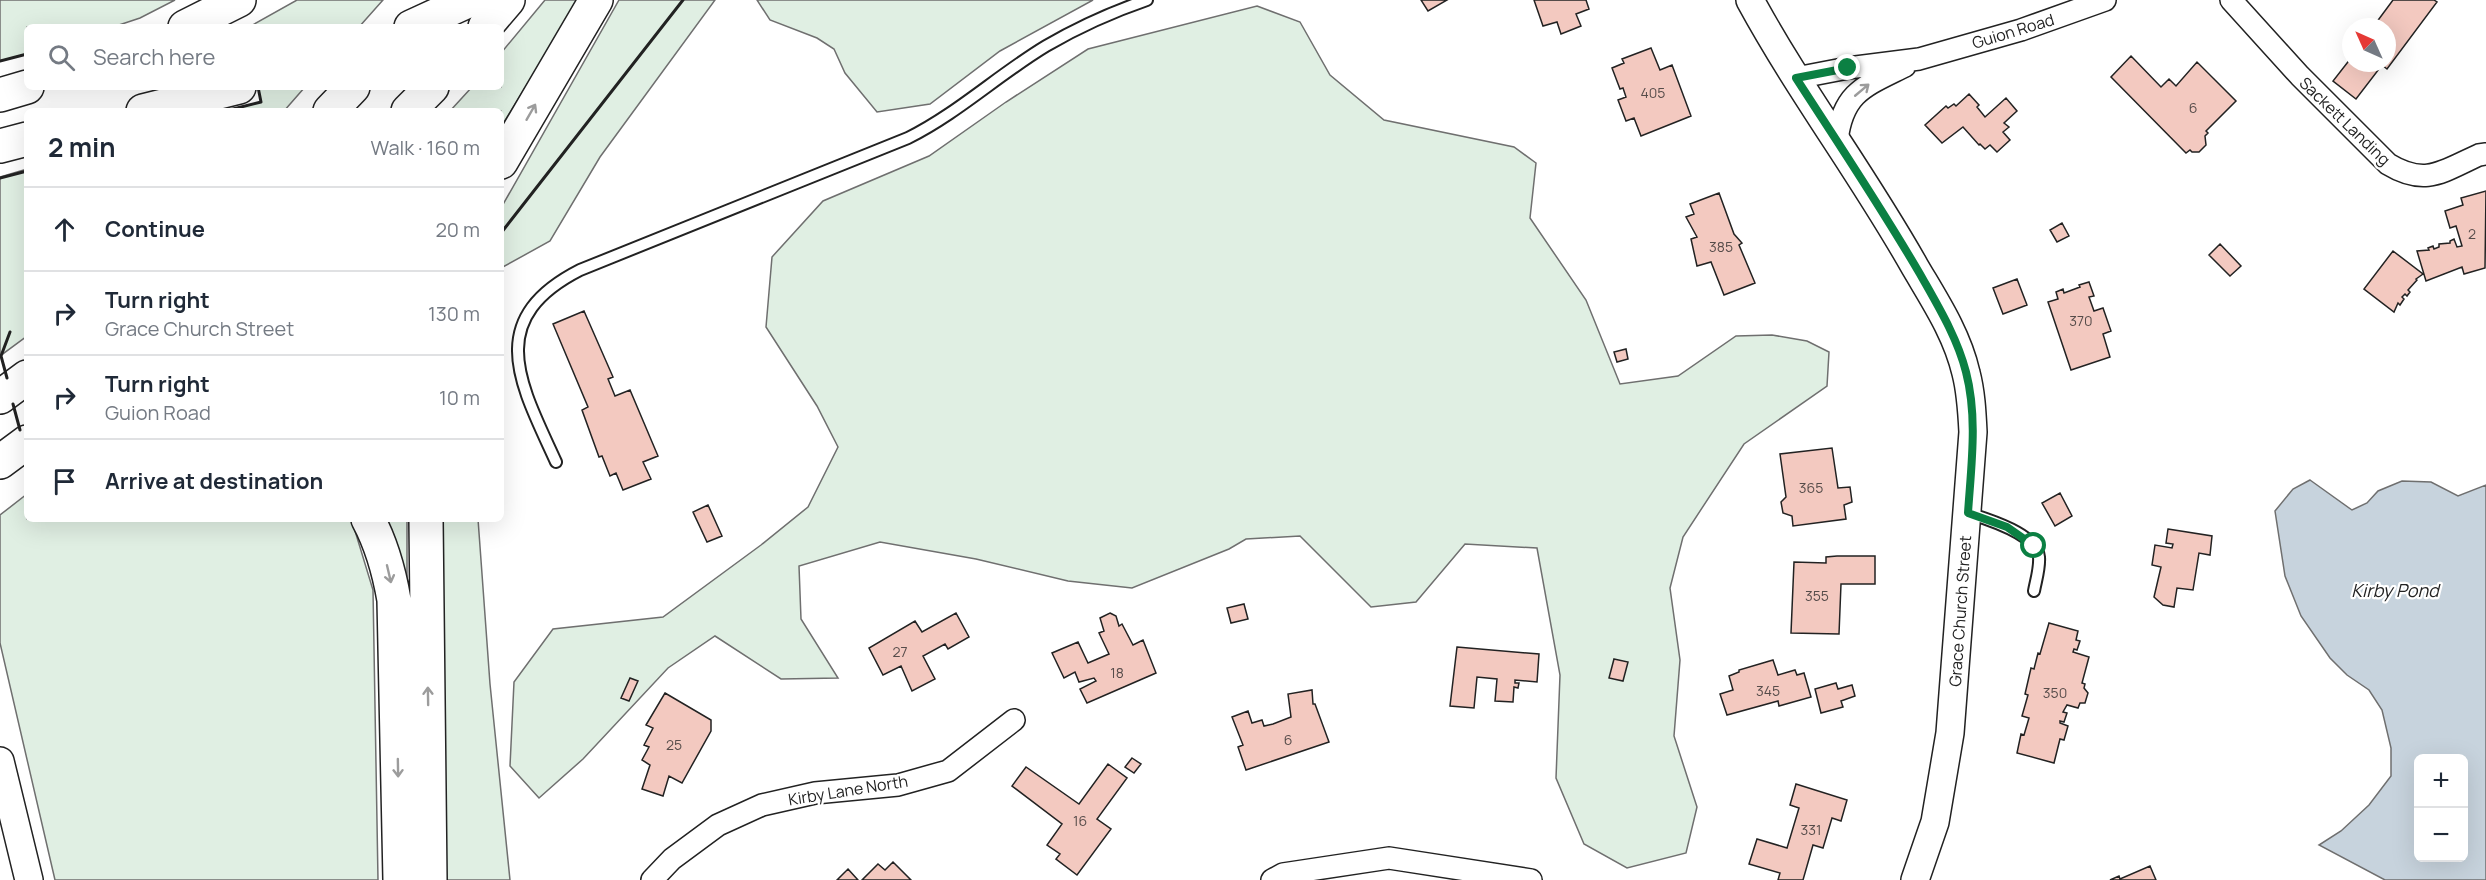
<!DOCTYPE html>
<html lang="en">
<head>
<meta charset="utf-8">
<style>
  :root { --surface:#fff; --page:#f6f6f7; --text:#1f2937; --muted:#747a83; --line:#e0e1e3 }
  body { margin:0; font-family:Manrope,sans-serif; background:var(--page); color:var(--text) }
  .controls { position:absolute; right:18px; bottom:18px; display:grid; overflow:hidden; border-radius:9px; box-shadow:0 6px 24px #0002 }
  .controls button { width:54px; height:54px; display:grid; place-items:center; padding:0; border:0; border-bottom:2px solid var(--line); background:var(--surface); color:var(--text); font:30px sans-serif }
  .compass { position:absolute; left:2342px; top:18px; width:54px; height:54px; border-radius:50%; background:var(--surface); box-shadow:0 6px 24px #0002; rotate:315deg }
  .stop { position:absolute; width:18px; height:18px; margin:-14px; border:4px solid #0b8043; border-radius:50%; background:#fff }
  .stop.end { background:#0b8043; border-color:#fff; box-shadow:0 2px 6px #0008 }
  .list { margin:0; padding:0; list-style:none }
  h2 { display:flex; justify-content:space-between; align-items:center; height:78px; margin:0; padding:0 24px; font-size:26px }
  h2 small { font-size:20px; font-weight:400; color:var(--muted) }
  .list li { display:grid; grid-template-columns:39px 1fr auto; gap:18px; align-items:center; box-sizing:border-box; height:84px; padding:0 24px; border-top:2px solid var(--line) }
  .list b { display:block; font-size:22px; white-space:nowrap }
  .list p { margin:0; font-size:20px; white-space:nowrap; color:var(--muted) }
  .list em { font-size:20px; font-style:normal; color:var(--muted) }
  .icon { flex:none; width:33px; height:33px; fill:none; stroke:currentColor; stroke-width:2; stroke-linecap:round; stroke-linejoin:round }
  .map { position:relative; flex:none; width:2486px; height:880px; overflow:hidden }
  .search { position:absolute; background:var(--surface); box-shadow:0 6px 24px #0002; left:24px; top:24px; width:480px; height:66px; display:flex; align-items:center; gap:15px; box-sizing:border-box; padding:0 21px; border-radius:9px; color:var(--muted); font-size:22px }
  .panel { position:absolute; background:var(--surface); box-shadow:0 6px 24px #0002; left:24px; top:108px; width:480px; height:414px; border-radius:9px }
  .map>svg:first-child { display:block }
  .green { fill:#e0efe3; stroke:#6f6f6f; stroke-width:1.5 }
  .water { fill:#c7d3dd; stroke:#6f6f6f; stroke-width:1.5; fill-rule:evenodd }
  .building { fill:#f3c9c0; stroke:#222; stroke-width:1.5 }
  .lines { fill:none; stroke-linecap:round; stroke-linejoin:round }
  .service-casing { stroke:#222; stroke-width:14 }
  .minor-casing { stroke:#222; stroke-width:24 }
  .tertiary-casing { stroke:#222; stroke-width:30 }
  .motorway-casing { stroke:#222; stroke-width:36 }
  .service { stroke:#fff; stroke-width:10 }
  .minor { stroke:#fff; stroke-width:21 }
  .tertiary { stroke:#fff; stroke-width:27 }
  .motorway { stroke:#fff; stroke-width:33 }
  .wall { stroke:#222; stroke-width:3 }
  .oneway { stroke:#9c9c9c }
  .route { stroke:#0b8043; stroke-width:8 }
  .labels { text-anchor:middle; stroke-width:4.5; stroke-linejoin:round; paint-order:stroke }
  .number-label { font-size:14px; fill:#564c4a }
  .street-label { font-size:16px; fill:#222; stroke:#fff }
  .water-label { font-size:18px; font-style:italic; fill:#222; stroke:#fff }
</style>
</head>
<body>
<div class="map">
<svg width="2486" height="880" viewBox="0 0 2486 880">
  <rect width="100%" height="100%" fill="#fff"/>
  <path class="green" d="M0 0H175L140 18 113 27H27V54L0 61Z
    M297 0H383L359 27H249Z
    M545 0H579L501 127V111H450L472 87H501V53Z
    M619 0H715L600 157 550 241 501 268V208Z
    M757 0H1093L1000 51 930 104 877 112 845 73 834 49 817 38 770 20Z
    M1257 6 1300 22 1330 75 1384 120 1514 147 1536 163 1530 218 1586 300 1620 384 1678 376 1736 336 1772 335 1807 341 1829 352 1827 386 1744 444 1683 537 1670 588 1680 660 1674 736 1697 807 1686 853 1627 868 1584 844 1556 778 1560 675 1537 548 1465 544 1416 602 1371 607 1300 536 1246 539 1229 549 1132 588 1068 581 976 559 880 542 799 566 801 619 838 678 781 679 715 636 668 668 583 759 539 798 510 766 514 682 553 629 663 617 761 545 808 507 838 447 817 406 766 327 772 257 823 201 929 156 1006 102 1088 49Z
    M258 87H305L284 111H225L261 102Z
    M27 169V336L0 356V177Z
    M27 494V519H350L352 521 373 590 378 880H55L0 643V515Z
    M382 519H407V604Z
    M441 519H478L490 684 510 880H446Z"/>
  <path class="water" d="M2310 480 2352 510 2367 503 2378 491 2402 481 2431 482 2458 496 2486 485V880H2385L2319 845 2341 831 2369 805 2391 776V748L2382 710 2369 690 2347 675 2330 658 2301 616 2285 576 2275 511 2293 489ZM2418 758H2464V858H2418Z"/>
  <path class="building" d="M1421 0H1447L1428 11Z
    M1534 0H1586L1589 9 1576 14 1581 26 1561 34 1557 22 1543 26Z
    M2393 0H2434L2437 2 2387 69 2382 65 2356 99 2333 81 2351 58V63H2387V27H2373Z
    M1651 48 1660 70 1672 65 1691 116 1641 136 1634 118 1626 121 1618 100 1626 97 1623 88 1620 89 1612 68 1624 63 1622 59Z
    M2131 56 2161 87 2169 79 2176 86 2197 62 2236 101 2206 131 2208 133 2205 136 2206 145 2199 152H2192L2190 150 2186 153 2111 77Z
    M1969 94 1979 105 1977 107 1985 117 2006 98 2017 111 2004 123 2009 127 2003 132 2010 140 1997 152 1990 145 1985 149 1980 144 1979 145 1963 127 1942 143 1925 125 1946 106 1948 108 1954 104 1956 106Z
    M2486 191 2485 268 2464 274 2462 267 2426 281 2417 251 2429 250 2428 248 2433 246 2434 249 2439 247V244L2450 243V241L2454 239 2457 247 2462 246 2456 226 2450 228 2445 211 2463 205 2461 198Z
    M1719 193 1734 234 1742 243 1739 245 1755 283 1724 295 1711 262 1697 266 1691 239 1697 237 1686 217 1694 214 1690 204Z
    M2062 223 2069 236 2057 242 2050 230Z
    M2220 244 2241 266 2230 276 2209 255Z
    M2393 251 2423 274 2416 279 2417 280 2408 290 2410 292 2407 296 2405 294 2402 297 2404 299 2400 305 2398 303 2394 312 2364 289Z
    M2017 279 2027 305 2003 314 1993 288Z
    M2089 282 2094 296 2089 297 2094 311 2103 308 2111 331 2103 334 2110 357 2071 370 2048 302 2058 299 2056 292 2063 289 2064 293 2080 287 2079 285Z
    M584 311 613 377 608 379 615 396 630 390 658 456 643 462 651 479 623 490 616 473 610 476 602 456 599 457 582 410 588 407 553 324Z
    M1626 349 1628 359 1617 362 1614 352Z
    M1832 448 1838 488 1850 487 1852 502 1844 505 1846 519 1793 526 1792 516 1783 513 1781 502 1786 497 1780 454Z
    M2060 493 2072 516 2055 526 2042 503Z
    M708 505 722 536 707 542 693 512Z
    M2168 529 2212 536 2210 555 2199 553 2193 590 2177 588 2174 607 2163 605 2154 597 2161 567 2152 565 2155 545 2172 548 2173 544 2166 543Z
    M1837 556H1875V584H1841L1839 634 1791 633 1794 562 1826 563V557Z
    M1244 604 1248 619 1231 623 1227 608Z
    M956 613 969 637 948 649 945 644 923 656 935 679 912 691 901 666 883 675 869 648 915 621 922 632Z
    M1110 613 1116 616 1119 626 1122 624 1133 645 1143 640 1156 673 1087 703 1080 689 1096 681 1094 678 1079 682 1075 672 1064 678 1052 653 1078 642 1088 663 1109 654 1099 633 1104 631 1100 618Z
    M2049 623 2078 631 2076 640 2080 641 2077 650 2074 649 2073 652 2089 657 2082 683 2085 684 2084 688 2088 693 2085 703H2080L2078 708 2067 705 2063 712 2067 713 2064 722 2060 721V723L2068 726 2064 740 2060 739 2054 763 2017 753 2021 734 2024 735 2029 718 2022 716 2028 695 2025 694 2031 668 2034 669 2038 653 2040 654Z
    M1457 647 1539 654 1537 682 1515 680V683H1519L1518 688 1514 687 1513 702 1495 701 1497 679 1477 677 1474 708 1450 706Z
    M1614 659 1628 662 1623 681 1609 678Z
    M1773 660 1778 675 1795 670 1797 675 1804 673 1811 697 1779 706 1778 701 1727 715 1720 694 1733 690 1729 676 1739 672V670Z
    M630 678 638 681 629 701 621 698Z
    M1836 683 1838 689 1852 685 1855 696 1841 701 1843 707 1821 713 1815 689Z
    M1312 690 1313 704H1315L1329 742 1246 770 1238 747 1243 745 1232 717 1248 711 1252 723 1262 720 1264 726 1273 724 1291 717 1288 694Z
    M665 693 711 720V731L682 783 669 776 663 796 642 789 650 765 642 760 649 747 644 745 653 728 646 725Z
    M1132 758 1141 764 1134 773 1125 767Z
    M1108 764 1127 778 1097 819 1111 829 1077 875 1056 859 1060 854 1047 845 1062 824 1012 786 1026 767 1079 804Z
    M1796 784 1847 800 1841 821 1832 818 1823 848 1813 845 1803 880H1778L1780 873 1749 864 1757 839 1787 848 1799 808 1790 805Z
    M893 862 911 880H862L878 864 885 870Z
    M2150 866 2156 880H2110L2119 876 2120 879Z
    M848 869 858 880H837Z"/>
  <g class="lines">
    <g class="service-casing">
      <path id="service" d="M556 462C521 385 482 320 580 270L908 138C958 113 998 75 1046 46 1077 28 1112 12 1147 0
        M1968 513C1987 519 2037 534 2039 557 2040 568 2036 580 2034 591"/>
    </g>
    <g class="minor-casing">
      <path id="minor" d="M2231 0 2300 76 2388 164C2426 187 2443 171 2479 155L2486 154
        M1796 78 1848 68 1919 59 2021 30 2105 0
        M1837 140C1843 92 1865 86 1905 66
        M652 880 672 859 718 825 762 805 815 793 898 785 948 771 1014 720
        M1272 880 1283 874 1389 858 1531 880"/>
    </g>
    <g class="tertiary-casing">
      <path id="tertiary" d="M1750 0C1800 92 1864 176 1915 267 1935 301 1957 334 1966 373 1971 392 1972 412 1973 432L1950 733 1935 822 1915 880
        M0 761 29 880"/>
    </g>
    <g class="motorway-casing">
      <path id="motorway" d="M185 27 239 0
        M411 27 470 0
        M485 27 508 0
        M0 95 27 87
        M143 111 239 87
        M330 111 353 87
        M408 111 432 87
        M0 146 27 139
        M501 162 596 0
        M0 397 27 377
        M0 462 27 442
        M368 519C382 545 389 571 394 600L400 880
        M426 519 430 880"/>
    </g>
    <use href="#service" class="service"/>
    <use href="#minor" class="minor"/>
    <use href="#tertiary" class="tertiary"/>
    <use href="#motorway" class="motorway"/>
    <path class="wall" d="M0 61 27 54
      M225 111 261 102 258 87
      M0 178 27 171
      M501 233 683 0
      M7 378 1 356 10 332
      M13 404 20 430"/>
  </g>
  <defs><path id="oneway-shaft" d="M-6 0H5M1.5-3L5.5 0L1.5 3" fill="none" stroke-width="1.6" stroke-linecap="round" stroke-linejoin="round" transform="scale(1.5)"/></defs>
  <g class="oneway">
    <use href="#oneway-shaft" transform="translate(1862 90) rotate(-40)"/>
    <use href="#oneway-shaft" transform="translate(531 112) rotate(-60)"/>
    <use href="#oneway-shaft" transform="translate(389 574) rotate(77)"/>
    <use href="#oneway-shaft" transform="translate(428 696) rotate(-91)"/>
    <use href="#oneway-shaft" transform="translate(398 768) rotate(89)"/>
  </g>
  <g class="lines">
    <path class="route" d="M1848 68 1796 78C1838 143 1881 207 1920 274 1938 306 1957 337 1966 372 1978 418 1971 467 1968 513L2007 527 2034 546"/>
  </g>
  <g class="labels">
    <g class="number-label">
      <text x="1653" y="98">405</text>
      <text x="2193" y="113">6</text>
      <text x="2472" y="239">2</text>
      <text x="1721" y="252">385</text>
      <text x="2081" y="326">370</text>
      <text x="1811" y="493">365</text>
      <text x="1817" y="601">355</text>
      <text x="900" y="657">27</text>
      <text x="1117" y="678">18</text>
      <text x="1768" y="696">345</text>
      <text x="2055" y="698">350</text>
      <text x="1288" y="745">6</text>
      <text x="674" y="750">25</text>
      <text x="1080" y="826">16</text>
      <text x="1811" y="835">331</text>
    </g>
    <g class="street-label">
      <text transform="translate(2013 31) rotate(-17)" y="6">Guion Road</text>
      <text transform="translate(2345 121) rotate(44)" y="6">Sackett Landing</text>
      <text transform="translate(1960 611) rotate(-86)" y="6">Grace Church Street</text>
      <text transform="translate(848 790) rotate(-9)" y="6">Kirby Lane North</text>
    </g>
    <g class="water-label">
      <text x="2395" y="597">Kirby Pond</text>
    </g>
  </g>
</svg>
<div class="controls">
<button>+</button>
<button>−</button>
</div>
<svg class="compass" viewBox="-18 -18 36 36"><path d="M0-13l5 13h-10z" fill="#e53935"/><path d="M0 13l5-13h-10z" fill="#747a83"/></svg>
<div class="stop" style="left:2034px;top:546px"></div>
<div class="stop end" style="left:1848px;top:68px"></div>
<div class="search"><svg class="icon" aria-label="search" viewBox="0 0 24 24"><circle cx="10" cy="10" r="6"/><path d="M15 15l6 6"/></svg>Search here</div>
<section class="panel">
<h2>2 min<small>Walk · 160 m</small></h2>
<ul class="list">
<li><svg class="icon" aria-label="ahead" viewBox="0 0 24 24"><path d="M12 20V5M6 11l6-6 6 6"/></svg><div><b>Continue</b></div><em>20 m</em></li>
<li><svg class="icon" aria-label="right" viewBox="0 0 24 24"><path d="M7 20v-9h11M14 6l5 5-5 5"/></svg><div><b>Turn right</b><p>Grace Church Street</p></div><em>130 m</em></li>
<li><svg class="icon" aria-label="right" viewBox="0 0 24 24"><path d="M7 20v-9h11M14 6l5 5-5 5"/></svg><div><b>Turn right</b><p>Guion Road</p></div><em>10 m</em></li>
<li><svg class="icon" aria-label="arrive" viewBox="0 0 24 24"><path d="M6 21V4h12l-3 4 3 4H6"/></svg><div><b>Arrive at destination</b></div></li>
</ul>
</section>
</div>
</body>
</html>
